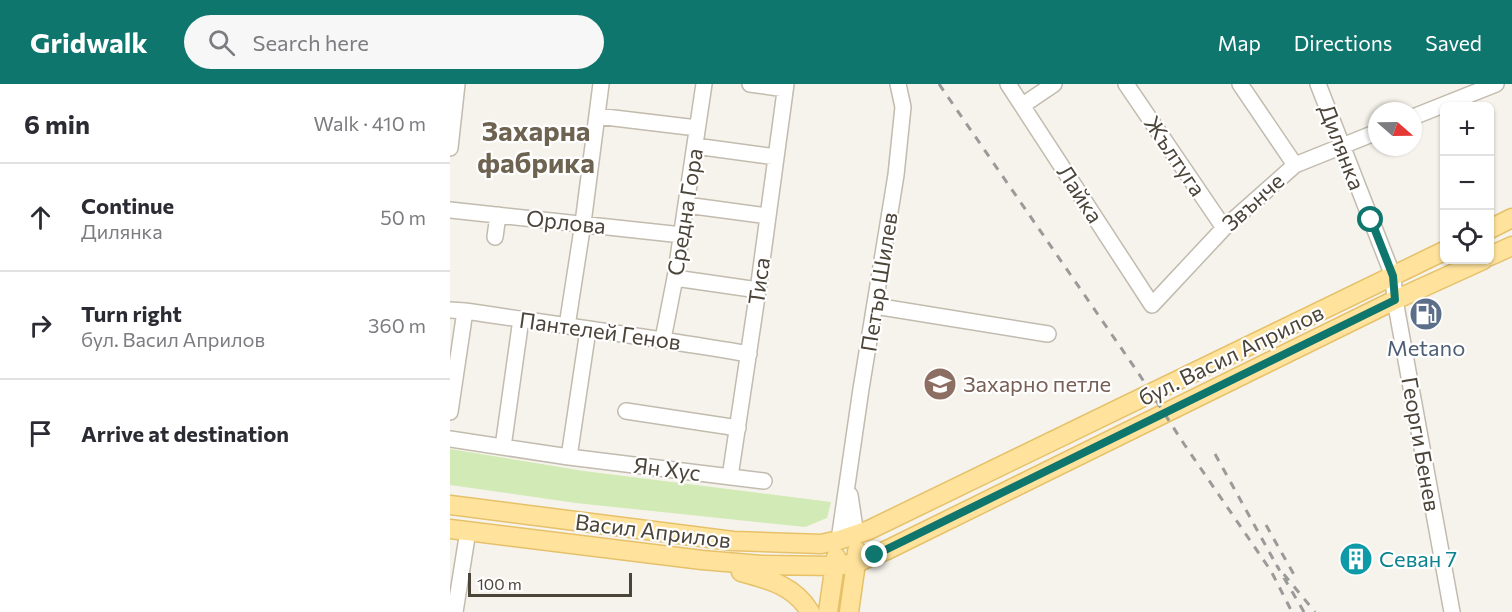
<!DOCTYPE html>
<html lang="en">
<head>
<meta charset="utf-8">
<style>
  :root { --surface:#fff; --page:#f7f7f7; --text:#2b2b33; --muted:#7c7c81; --line:#e1e1e2; --accent:#0f766e }
  body { margin:0; font-family:Commissioner,sans-serif; background:var(--page); color:var(--text) }
  .controls { position:absolute; right:18px; top:18px; display:grid; overflow:hidden; border-radius:9px; box-shadow:0 2px 4px #0004 }
  .controls button { width:54px; height:54px; display:grid; place-items:center; padding:0; border:0; border-bottom:2px solid var(--line); background:var(--surface); color:var(--text); font:30px sans-serif }
  .compass { position:absolute; left:918px; top:18px; width:54px; height:54px; border-radius:50%; background:var(--surface); box-shadow:0 2px 4px #0004; rotate:110deg }
  .scale { position:absolute; left:18px; bottom:15px; width:164px; box-sizing:border-box; padding-left:6px; border:3px solid #4b4439; border-top:0; font-size:16px; line-height:21px; white-space:nowrap; color:#4b4439; -webkit-text-stroke:4px #fff; paint-order:stroke }
  .stop { position:absolute; width:18px; height:18px; margin:-14px; border:4px solid #0f766e; border-radius:50%; background:#fff }
  .stop.end { background:#0f766e; border-color:#fff; box-shadow:0 2px 6px #0008 }
  .list { margin:0; padding:0; list-style:none }
  h2 { display:flex; justify-content:space-between; align-items:center; height:78px; margin:0; padding:0 24px; font-size:26px }
  h2 small { font-size:20px; font-weight:400; color:var(--muted) }
  .list li { display:grid; grid-template-columns:39px 1fr auto; gap:18px; align-items:center; box-sizing:border-box; height:108px; padding:0 24px; border-top:2px solid var(--line) }
  .list b { display:block; font-size:22px; white-space:nowrap }
  .list p { margin:0; font-size:20px; white-space:nowrap; color:var(--muted) }
  .list em { font-size:20px; font-style:normal; color:var(--muted) }
  .icon { flex:none; width:33px; height:33px; fill:none; stroke:currentColor; stroke-width:2; stroke-linecap:round; stroke-linejoin:round }
  .map { position:relative; flex:none; width:1062px; height:528px; overflow:hidden }
  header { display:flex; align-items:center; gap:36px; box-sizing:border-box; height:84px; padding:0 30px; background:var(--accent); color:#fff }
  header strong { font-size:28px }
  nav { display:flex; gap:33px; margin-inline-start:auto; font-size:21px }
  .search { width:420px; height:54px; background:var(--page); display:flex; align-items:center; gap:15px; box-sizing:border-box; padding:0 21px; border-radius:33px; color:var(--muted); font-size:22px }
  main { display:flex }
  aside { flex:1; background:var(--surface) }
  .map>svg:first-child { display:block }
  .green { fill:#d2eab5 }
  .lines { fill:none; stroke-linecap:round; stroke-linejoin:round }
  .minor-casing { stroke:#c2bbae; stroke-width:18 }
  .major-casing { stroke:#e6c16a; stroke-width:21 }
  .minor { stroke:#fff; stroke-width:15 }
  .major { stroke:#ffe39c; stroke-width:18 }
  .rail { stroke:#9a9a9a; stroke-width:3; stroke-dasharray:8 8; stroke-linecap:butt }
  .route { stroke:#0f766e; stroke-width:8 }
  .labels { text-anchor:middle; stroke-width:4.5; stroke-linejoin:round; paint-order:stroke }
  .street-label { font-size:22px; fill:#4b4439; stroke:#fff }
  .service-label { font-size:22px; fill:#4e5e75; stroke:#fff }
  .education-label { font-size:22px; fill:#785e54; stroke:#fff; text-anchor:start }
  .culture-label { font-size:22px; fill:#0d838f; stroke:#fff; text-anchor:start }
  .district-label { font-size:28px; font-weight:bold; fill:#6e6250; stroke:#fff }
</style>
</head>
<body>
<header>
<strong>Gridwalk</strong>
<div class="search"><svg class="icon" aria-label="search" viewBox="0 0 24 24"><circle cx="10" cy="10" r="6"/><path d="M15 15l6 6"/></svg>Search here</div>
<nav><a>Map</a><a>Directions</a><a>Saved</a></nav>
</header>
<main>
<aside>
<h2>6 min<small>Walk · 410 m</small></h2>
<ul class="list">
<li><svg class="icon" aria-label="ahead" viewBox="0 0 24 24"><path d="M12 20V5M6 11l6-6 6 6"/></svg><div><b>Continue</b><p>Дилянка</p></div><em>50 m</em></li>
<li><svg class="icon" aria-label="right" viewBox="0 0 24 24"><path d="M7 20v-9h11M14 6l5 5-5 5"/></svg><div><b>Turn right</b><p>бул. Васил Априлов</p></div><em>360 m</em></li>
<li><svg class="icon" aria-label="arrive" viewBox="0 0 24 24"><path d="M6 21V4h12l-3 4 3 4H6"/></svg><div><b>Arrive at destination</b></div></li>
</ul>
</aside>
<div class="map">
<svg width="1062" height="528" viewBox="0 0 1062 528">
  <rect width="100%" height="100%" fill="#f6f3ec"/>
  <path class="green" d="M0 365 134 387 381 418 377 434 355 443 126 419 0 401Z"/>
  <g class="lines">
    <g class="minor-casing">
      <path id="minor" d="M300 0 335 5
        M558 0 702 221 774 144 845 81 927 48
        M676 0 774 144
        M790 0 845 81
        M868 0 943 192 945 216 1002 528
        M573 21 604 0
        M147 32 247 44
        M963 33 1046 0
        M245 62 326 73
        M0 64 7 0
        M236 121 318 132
        M0 126 232 151
        M45 153 48 131
        M225 194 308 206
        M425 222 598 250
        M0 226 15 227C110 241 205 254 299 270
        M117 242 133 139 151 0
        M213 255 225 194 254 0
        M176 327 288 344
        M0 328 15 227
        M0 355 119 373 314 397
        M53 363 71 235
        M119 373 138 246
        M280 393 308 206 336 0
        M400 411 406 451
        M389 456 411 305 446 91 453 23 448 0
        M5 528 18 447"/>
    </g>
    <g class="major-casing">
      <path id="major" d="M1040 145 1062 134
        M1040 172 1062 162
        M0 421 283 457 371 460 389 456 419 446 994 167
        M0 445 252 476 311 481 385 482 406 479 437 466 945 216 1033 176
        M291 488C318 495 345 502 360 528
        M378 528 386 473
        M399 528 406 479 407 467"/>
    </g>
    <use href="#minor" class="minor"/>
    <use href="#major" class="major"/>
    <path class="rail" d="M489 0 689 290 734 360 821 487 842 528
      M765 370 827 482
      M816 441 847 496
      M854 528 827 482 865 528"/>
  </g>
  <g class="lines">
    <path class="route" d="M425 471 945 216 943 192 921 136"/>
  </g>
  <defs>
    <g id="fuel-disc" transform="scale(1.725)"><circle r="9.5" fill="#5c6f8a" stroke="#fff"/><path d="M-5.5-6h7V0h2V4h1.3V-2.5L3-4.5l.8-.8L6-3V5H2.5V1h-1V6h-7ZM-4.2-4.7v3.2H.2V-4.7Z" fill="#fff"/></g>
    <g id="school-disc" transform="scale(1.725)"><circle r="9.5" fill="#8d6e63" stroke="#fff"/><path d="M0-5L7-2L0 1L-7-2ZM-4 1L0 2.5L4 1V4Q0 6-4 4Z" fill="#fff"/></g>
    <g id="building-disc" transform="scale(1.725)"><circle r="9.5" fill="#0f9aa8" stroke="#fff"/><path d="M-4-6H4V6H1V3H-1V6H-4ZM-2.5-4.3h1.7v1.8h-1.7ZM.8-4.3h1.7v1.8H.8ZM-2.5-1h1.7V.8h-1.7ZM.8-1h1.7V.8H.8Z" fill="#fff"/></g>
  </defs>
  <g fill-rule="evenodd">
    <use href="#fuel-disc" x="976" y="230"/>
    <use href="#school-disc" x="490" y="300"/>
    <use href="#building-disc" x="906" y="475"/>
  </g>
  <g class="labels">
    <g class="street-label">
      <text transform="translate(892 63) rotate(69)" y="8">Дилянка</text>
      <text transform="translate(725 72) rotate(56)" y="8">Жълтуга</text>
      <text transform="translate(630 110) rotate(57)" y="8">Лайка</text>
      <text transform="translate(803 118) rotate(-42)" y="8">Звънче</text>
      <text transform="translate(235 128) rotate(-81)" y="8">Средна Гора</text>
      <text transform="translate(116 138) rotate(6)" y="8">Орлова</text>
      <text transform="translate(309 197) rotate(-82)" y="8">Тиса</text>
      <text transform="translate(429 198) rotate(-81)" y="8">Петър Шилев</text>
      <text transform="translate(150 247) rotate(8)" y="8">Пантелей Генов</text>
      <text transform="translate(781 271) rotate(-26)" y="8">бул. Васил Априлов</text>
      <text transform="translate(971 360) rotate(80)" y="8">Георги Бенев</text>
      <text transform="translate(217 385) rotate(7)" y="8">Ян Хус</text>
      <text transform="translate(203 447) rotate(7)" y="8">Васил Априлов</text>
    </g>
    <g class="service-label">
      <text x="976" y="272">Metano</text>
    </g>
    <g class="education-label">
      <text x="513" y="308">Захарно петле</text>
    </g>
    <g class="culture-label">
      <text x="929" y="483">Севан 7</text>
    </g>
    <g class="district-label">
      <text x="86" y="57">Захарна<tspan x="86" dy="32">фабрика</tspan></text>
    </g>
  </g>
</svg>
<div class="controls">
<button>+</button>
<button>−</button>
<button><svg class="icon" aria-label="locate" viewBox="0 0 24 24"><circle cx="12" cy="12" r="6"/><path d="M12 2v4M12 18v4M2 12h4M18 12h4"/></svg></button>
</div>
<svg class="compass" viewBox="-18 -18 36 36"><path d="M0-13l5 13h-10z" fill="#e53935"/><path d="M0 13l5-13h-10z" fill="#7c7c81"/></svg>
<div class="scale">100 m</div>
<div class="stop" style="left:921px;top:136px"></div>
<div class="stop end" style="left:425px;top:471px"></div>
</div>
</main>
</body>
</html>
